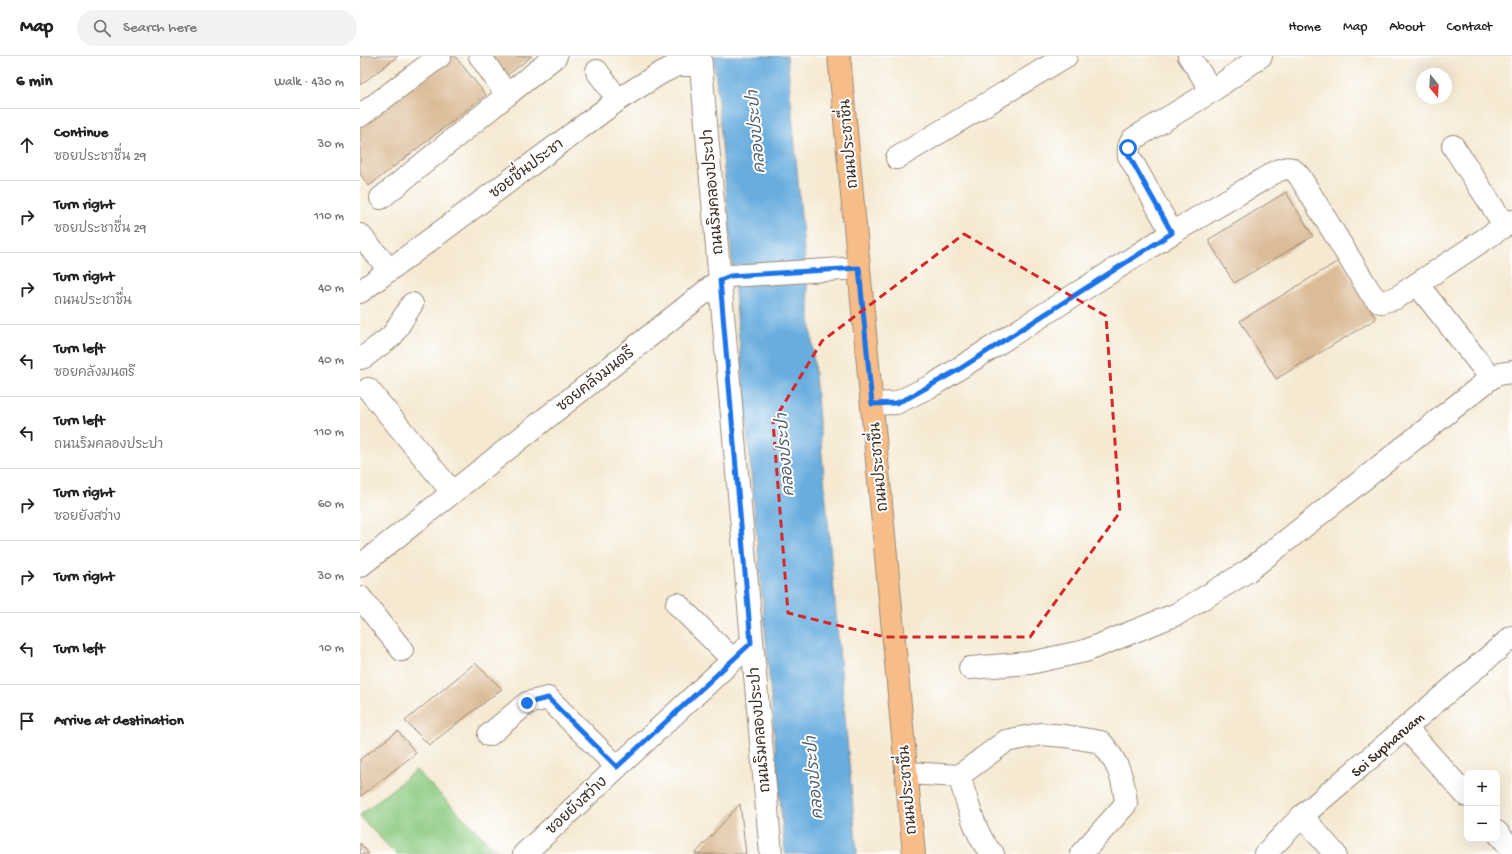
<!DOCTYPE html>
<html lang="en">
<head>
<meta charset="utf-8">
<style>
	:root { --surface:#fff; --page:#f2f2f2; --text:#222; --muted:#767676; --line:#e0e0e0 }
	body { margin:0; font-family:"Gochi Hand","Playpen Sans Thai",sans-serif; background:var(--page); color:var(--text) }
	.controls { position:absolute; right:12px; bottom:12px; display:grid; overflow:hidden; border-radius:8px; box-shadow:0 4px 16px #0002 }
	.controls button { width:36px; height:36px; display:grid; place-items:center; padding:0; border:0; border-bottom:1px solid var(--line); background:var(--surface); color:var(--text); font:20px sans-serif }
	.compass { position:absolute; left:1056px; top:12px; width:36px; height:36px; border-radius:50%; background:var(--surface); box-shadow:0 4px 16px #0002; rotate:162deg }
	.stop { position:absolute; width:12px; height:12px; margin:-9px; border:3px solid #1a73e8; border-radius:50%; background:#fff }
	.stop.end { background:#1a73e8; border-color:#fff; box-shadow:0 1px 4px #0008 }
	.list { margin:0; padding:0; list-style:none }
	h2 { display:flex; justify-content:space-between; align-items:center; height:52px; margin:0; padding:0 16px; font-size:17px }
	h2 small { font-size:13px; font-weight:400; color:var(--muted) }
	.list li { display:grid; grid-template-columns:26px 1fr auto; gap:12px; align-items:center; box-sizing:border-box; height:72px; padding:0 16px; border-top:1px solid var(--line) }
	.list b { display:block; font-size:15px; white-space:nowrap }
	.list p { margin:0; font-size:13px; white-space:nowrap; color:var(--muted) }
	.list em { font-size:13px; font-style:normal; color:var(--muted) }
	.icon { flex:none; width:22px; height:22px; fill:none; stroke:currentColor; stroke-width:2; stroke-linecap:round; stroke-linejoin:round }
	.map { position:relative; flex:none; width:1152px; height:798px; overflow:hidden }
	header { display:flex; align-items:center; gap:24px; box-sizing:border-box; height:56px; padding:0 20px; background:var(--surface); border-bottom:1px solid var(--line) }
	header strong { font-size:19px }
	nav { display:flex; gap:22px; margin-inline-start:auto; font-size:14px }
	.search { width:280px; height:36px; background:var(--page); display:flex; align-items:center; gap:10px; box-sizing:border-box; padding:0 14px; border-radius:22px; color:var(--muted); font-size:15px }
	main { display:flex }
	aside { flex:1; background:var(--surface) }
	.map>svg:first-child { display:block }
</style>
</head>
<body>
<header>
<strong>Map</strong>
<div class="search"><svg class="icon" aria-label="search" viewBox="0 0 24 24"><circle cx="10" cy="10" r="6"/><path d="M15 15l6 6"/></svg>Search here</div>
<nav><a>Home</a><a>Map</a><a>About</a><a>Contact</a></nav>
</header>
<main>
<aside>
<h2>6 min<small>Walk · 430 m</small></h2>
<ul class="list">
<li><svg class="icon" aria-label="ahead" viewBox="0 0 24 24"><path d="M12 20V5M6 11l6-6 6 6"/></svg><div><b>Continue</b><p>ซอยประชาชื่น 29</p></div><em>30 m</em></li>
<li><svg class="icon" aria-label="right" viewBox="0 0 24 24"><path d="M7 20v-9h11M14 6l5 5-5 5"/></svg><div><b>Turn right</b><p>ซอยประชาชื่น 29</p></div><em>110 m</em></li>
<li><svg class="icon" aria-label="right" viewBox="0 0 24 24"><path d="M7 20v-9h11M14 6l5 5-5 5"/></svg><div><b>Turn right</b><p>ถนนประชาชื่น</p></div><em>40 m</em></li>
<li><svg class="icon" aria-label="left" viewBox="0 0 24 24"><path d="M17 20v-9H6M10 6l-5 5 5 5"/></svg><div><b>Turn left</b><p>ซอยคลังมนตรี</p></div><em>40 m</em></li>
<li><svg class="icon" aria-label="left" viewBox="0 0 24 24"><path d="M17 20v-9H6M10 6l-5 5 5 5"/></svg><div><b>Turn left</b><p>ถนนริมคลองประปา</p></div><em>110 m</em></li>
<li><svg class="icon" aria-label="right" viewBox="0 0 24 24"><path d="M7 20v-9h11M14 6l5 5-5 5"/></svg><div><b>Turn right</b><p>ซอยยังสว่าง</p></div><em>60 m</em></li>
<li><svg class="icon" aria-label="right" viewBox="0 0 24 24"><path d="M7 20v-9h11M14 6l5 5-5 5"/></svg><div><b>Turn right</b></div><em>30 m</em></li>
<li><svg class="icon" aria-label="left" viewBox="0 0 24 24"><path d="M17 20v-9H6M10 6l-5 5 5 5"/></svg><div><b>Turn left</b></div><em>10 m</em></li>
<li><svg class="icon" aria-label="arrive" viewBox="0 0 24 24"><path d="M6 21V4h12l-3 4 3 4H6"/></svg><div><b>Arrive at destination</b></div></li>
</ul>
</aside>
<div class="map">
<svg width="1152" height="798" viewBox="0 0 1152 798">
	<rect width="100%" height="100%" fill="#fff"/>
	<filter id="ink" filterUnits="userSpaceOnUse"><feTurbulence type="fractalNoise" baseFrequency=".025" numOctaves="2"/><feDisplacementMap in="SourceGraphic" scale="8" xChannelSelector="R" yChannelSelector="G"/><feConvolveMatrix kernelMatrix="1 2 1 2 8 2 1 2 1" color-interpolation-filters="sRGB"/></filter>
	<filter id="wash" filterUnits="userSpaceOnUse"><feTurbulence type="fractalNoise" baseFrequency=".012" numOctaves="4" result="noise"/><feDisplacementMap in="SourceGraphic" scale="16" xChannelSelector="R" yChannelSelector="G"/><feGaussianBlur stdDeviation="0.9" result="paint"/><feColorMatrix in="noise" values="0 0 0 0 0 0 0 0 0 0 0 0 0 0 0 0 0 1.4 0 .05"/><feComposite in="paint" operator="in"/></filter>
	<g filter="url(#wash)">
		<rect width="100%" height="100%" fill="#f5e9d2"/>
		<path fill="#8dcb81" stroke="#647a50" d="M56 714 138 796 136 798H36L0 761V759Z"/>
		<path fill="#69adde" stroke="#526c7e" d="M354 0H427L497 798H425Z"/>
		<g id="blocks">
			<g fill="#dbbc97">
				<path d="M0 0H38L0 29Z"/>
				<path d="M90 0H95L126 39 9 130 0 118V70Z"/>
				<path d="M128 0H172L145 21Z"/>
				<path d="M926 136 953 180 874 227 848 184Z"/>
				<path d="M980 204 1016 263 916 323 880 265Z"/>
				<path d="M115 607 142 633 69 689 45 665Z"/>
				<path d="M38 675 56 697 1 740 0 739V703Z"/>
				<path d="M380 748 386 798H335Z"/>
				<path d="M0 787 9 798H0Z"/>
			</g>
		</g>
	</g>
	<g filter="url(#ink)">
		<use href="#blocks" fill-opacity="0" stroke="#988a78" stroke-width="1"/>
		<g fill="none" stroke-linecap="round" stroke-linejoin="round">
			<defs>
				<g id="minor">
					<path d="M120 0 147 39 196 0"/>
					<path d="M340 0 411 798"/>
					<path d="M829 0 852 35"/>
					<path d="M237 15 258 44"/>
					<path d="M0 60 80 0"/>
					<path d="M1093 90 1145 170"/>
					<path d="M537 102 706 0"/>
					<path d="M21 142 147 39"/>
					<path d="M812 177 917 115C929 110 932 111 940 121L1010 236 1016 243 1021 246 1036 242 1152 165"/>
					<path d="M0 179 29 213"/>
					<path d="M1057 228 1131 322 1139 318 1152 316"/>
					<path d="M0 236 258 44 299 18 317 9H341"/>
					<path d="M0 302 4 301 32 280 52 248"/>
					<path d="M8 333 92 436"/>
					<path d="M512 348 536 347 573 329 812 177 769 100C768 92 769 89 773 83L852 35 901 0"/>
					<path d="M0 510 360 224 370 220 499 212"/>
					<path d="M0 541 42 594"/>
					<path d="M317 548 373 604"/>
					<path d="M610 612 670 607 725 595 817 558 888 515 1131 322"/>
					<path d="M1046 672 1107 740"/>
					<path d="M129 679 167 647 188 642 257 711"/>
					<path d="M546 717 599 720 646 685 681 678 705 680 741 686C758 706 764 723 766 748L721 798"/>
					<path d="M599 720C606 740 616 785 633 798"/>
					<path d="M942 760 975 798"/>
					<path d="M1137 776 1152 793"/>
					<path d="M164 798 391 587"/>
					<path d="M905 798 942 760 1152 581"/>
				</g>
				<path id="major" d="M479 0 554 798"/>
			</defs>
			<use href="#minor" stroke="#988a78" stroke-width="24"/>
			<use href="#major" stroke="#988a78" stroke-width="24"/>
			<use href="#minor" stroke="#fff" stroke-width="22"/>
			<use href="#major" stroke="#f7bd88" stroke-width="22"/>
		</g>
	</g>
	<g fill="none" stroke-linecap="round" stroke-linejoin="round" filter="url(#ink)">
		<path stroke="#1a73e8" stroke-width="5" d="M167 647 188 642 257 711 391 587 360 224 370 220 499 212 512 348 536 347 548 342 598 314 812 177 769 100 768 92"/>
	</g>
	<path fill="none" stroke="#d62828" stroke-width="3" stroke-dasharray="8 5" stroke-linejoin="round" d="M604 178 746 260 760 456 670 581H525L428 557 413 366 462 285Z"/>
	<g text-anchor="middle" stroke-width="4" stroke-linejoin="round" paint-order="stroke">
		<g font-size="15" fill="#3b2a1e" stroke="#fff">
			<text transform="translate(488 88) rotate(-95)" y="5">ถนนประชาชื่น</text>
			<text transform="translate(166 112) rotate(-37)" y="5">ซอยชื่นประชา</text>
			<text transform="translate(352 136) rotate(-95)" y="5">ถนนริมคลองประปา</text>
			<text transform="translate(235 323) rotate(-38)" y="5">ซอยคลังมนตรี</text>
			<text transform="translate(518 411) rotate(-95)" y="5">ถนนประชาชื่น</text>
			<text transform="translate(399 674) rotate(-95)" y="5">ถนนริมคลองประปา</text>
			<text transform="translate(1027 688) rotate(-41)" y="5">Soi Supharuam</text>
			<text transform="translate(547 734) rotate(-95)" y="5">ถนนประชาชื่น</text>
			<text transform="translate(216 749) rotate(-43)" y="5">ซอยยังสว่าง</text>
		</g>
		<g font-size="16" font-style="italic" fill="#4d5e6b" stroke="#fff">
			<text transform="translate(395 76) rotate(-95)" y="6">คลองประปา</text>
			<text transform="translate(424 399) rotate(-95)" y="6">คลองประปา</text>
			<text transform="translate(453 722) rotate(-95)" y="6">คลองประปา</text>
		</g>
	</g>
</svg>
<div class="controls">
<button>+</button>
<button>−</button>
</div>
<svg class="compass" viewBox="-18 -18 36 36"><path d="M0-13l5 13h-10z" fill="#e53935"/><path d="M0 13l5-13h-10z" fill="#767676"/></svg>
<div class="stop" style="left:768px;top:92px"></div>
<div class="stop end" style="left:167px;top:647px"></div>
</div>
</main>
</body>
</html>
